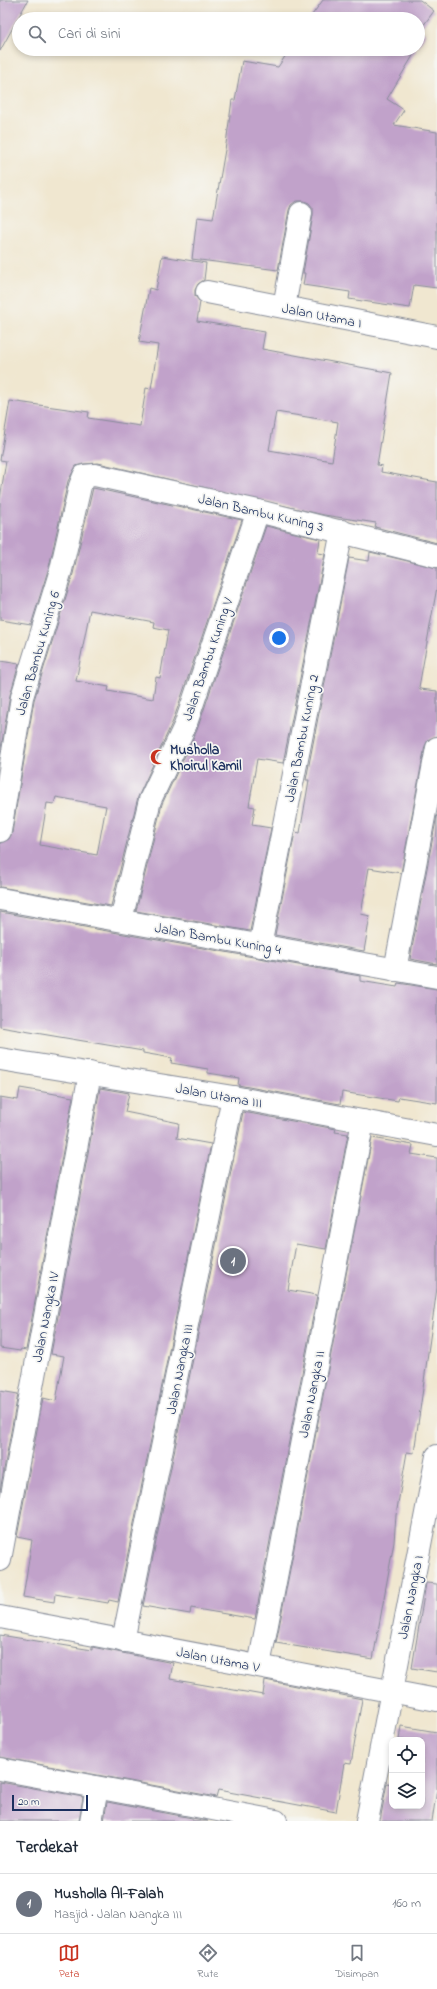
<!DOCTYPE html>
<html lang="id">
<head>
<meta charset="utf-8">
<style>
	:root { --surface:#fff; --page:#f6f6f7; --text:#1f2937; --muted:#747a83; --line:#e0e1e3; --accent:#c8321e }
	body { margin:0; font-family:"Indie Flower",sans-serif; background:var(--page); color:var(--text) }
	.controls { position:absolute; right:12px; bottom:12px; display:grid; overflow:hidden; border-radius:8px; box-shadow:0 2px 6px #0003 }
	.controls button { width:36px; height:36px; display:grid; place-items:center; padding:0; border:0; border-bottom:1px solid var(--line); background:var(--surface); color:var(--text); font:20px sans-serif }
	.scale { position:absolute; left:12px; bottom:10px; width:76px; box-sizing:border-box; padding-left:4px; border:2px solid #1b2f5e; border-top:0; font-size:11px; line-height:14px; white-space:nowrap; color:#1b2f5e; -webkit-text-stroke:3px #f6f6f2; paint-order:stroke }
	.you { position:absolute; left:279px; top:638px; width:14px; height:14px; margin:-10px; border:3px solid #fff; border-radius:50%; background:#1a73e8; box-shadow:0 0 0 6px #1a73e833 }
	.badge { display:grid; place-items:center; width:26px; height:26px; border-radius:50%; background:var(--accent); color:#fff; font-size:13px; font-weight:700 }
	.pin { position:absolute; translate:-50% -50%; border:2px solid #fff; box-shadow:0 1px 4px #0006 }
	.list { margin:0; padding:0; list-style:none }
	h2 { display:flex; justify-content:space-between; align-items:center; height:52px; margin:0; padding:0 16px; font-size:17px }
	h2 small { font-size:13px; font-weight:400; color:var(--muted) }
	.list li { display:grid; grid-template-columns:26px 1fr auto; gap:12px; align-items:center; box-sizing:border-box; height:60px; padding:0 16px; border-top:1px solid var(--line) }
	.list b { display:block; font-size:15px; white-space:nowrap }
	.list p { margin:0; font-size:13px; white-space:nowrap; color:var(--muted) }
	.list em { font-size:13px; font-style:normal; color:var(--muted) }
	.icon { flex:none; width:22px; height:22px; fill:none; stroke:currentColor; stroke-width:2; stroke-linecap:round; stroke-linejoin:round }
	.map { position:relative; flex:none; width:437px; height:1821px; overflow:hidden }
	.search { position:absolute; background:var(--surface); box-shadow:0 2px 6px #0003; left:12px; right:12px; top:12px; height:44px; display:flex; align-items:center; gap:10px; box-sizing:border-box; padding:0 14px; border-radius:22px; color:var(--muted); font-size:15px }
	.sheet { height:112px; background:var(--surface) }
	nav { display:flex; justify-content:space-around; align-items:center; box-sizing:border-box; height:56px; border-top:1px solid var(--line); background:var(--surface); font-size:11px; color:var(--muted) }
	nav a { display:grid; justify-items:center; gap:2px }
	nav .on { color:var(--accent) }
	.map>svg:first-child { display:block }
</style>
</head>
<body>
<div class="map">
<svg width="437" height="1821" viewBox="0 0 437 1821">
	<rect width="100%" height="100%" fill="#f6f6f2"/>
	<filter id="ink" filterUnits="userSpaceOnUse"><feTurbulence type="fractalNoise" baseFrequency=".025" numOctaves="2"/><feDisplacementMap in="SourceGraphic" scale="8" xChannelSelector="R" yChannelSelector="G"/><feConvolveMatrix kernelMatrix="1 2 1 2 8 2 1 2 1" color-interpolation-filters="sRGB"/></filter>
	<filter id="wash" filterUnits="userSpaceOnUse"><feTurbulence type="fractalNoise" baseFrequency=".012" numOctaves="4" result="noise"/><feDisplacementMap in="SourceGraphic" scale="16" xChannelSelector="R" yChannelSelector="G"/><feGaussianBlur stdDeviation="0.9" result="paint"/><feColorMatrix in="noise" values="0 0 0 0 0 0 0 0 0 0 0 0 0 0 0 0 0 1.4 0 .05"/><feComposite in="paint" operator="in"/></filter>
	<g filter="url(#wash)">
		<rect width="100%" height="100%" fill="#f0e7d0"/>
		<g id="blocks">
			<g fill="#c1a2ca" fill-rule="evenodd">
				<path d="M0 0H28L0 51Z"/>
				<path d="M323 0H420L434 11 420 30 426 34 418 48V19H309Z"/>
				<path d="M290 49H417L387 99 404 110 394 125 437 132V288L414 285 410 308 349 299 350 292 303 285 305 273H303L313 215V208L309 203 304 201H296L291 205 289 210 278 270 192 259 197 217 213 219 226 144 232 100H235L242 61 278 67Z"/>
				<path d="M162 256 206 263 204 280 198 284 195 290V296L200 302 197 321 265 332 262 349 392 373 377 465 382 466 381 472 437 482V543L375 527 376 523 324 515 98 463 83 464 76 466 68 481 49 567 31 625 0 620V499L6 461 0 460 10 401 89 412 88 418 140 426 146 388 151 389 158 345 139 342 149 288 156 290ZM276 412 338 422 332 461 269 450Z"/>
				<path d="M93 488 242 520 173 721 138 797 111 906 0 887V843L9 839 12 833 34 700 73 574ZM90 610 154 622 153 627 168 630 160 678 156 677 153 699 108 691 109 687 76 681ZM56 797 106 806 97 855 40 845 47 803 54 804Z"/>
				<path d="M266 526 320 539 318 553 325 554 283 763 257 759 249 806 255 807 252 825 271 828 250 931 136 911 162 804 197 730Z"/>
				<path d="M370 552 437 568V587L419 687 420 689 437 691V736L428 740 425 746 401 873 369 868 361 914 370 916 364 951 275 935 295 832 300 833 309 780H306L349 558 369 561Z"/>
				<path d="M0 661 19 664 10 695 0 754Z"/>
				<path d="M437 815V964L410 959Z"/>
				<path d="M0 912 360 976V981L397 987 398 983 437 989V1103L399 1097 398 1101 342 1092 340 1104 238 1085 239 1078 208 1073V1069L171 1063 172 1058 143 1053V1051L0 1027Z"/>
				<path d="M20 1088 73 1097 26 1350 21 1349 20 1351 0 1348V1097L18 1100Z"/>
				<path d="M100 1088 129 1093 125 1112 179 1123 177 1138 211 1144 118 1602 109 1600 108 1603 55 1594 54 1602 23 1597 32 1540 17 1537 43 1398 56 1401 64 1356 51 1354Z"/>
				<path d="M243 1112 336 1129 335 1132 348 1134 326 1249 296 1244 288 1290 317 1295 255 1619 191 1608 190 1614 143 1606Z"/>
				<path d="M372 1138 413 1145 411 1154 437 1158V1288L414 1453 407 1452 396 1515 394 1542 373 1659 276 1643Z"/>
				<path d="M0 1391 18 1394 0 1491Z"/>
				<path d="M426 1583 437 1584V1672L412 1668Z"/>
				<path d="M0 1635 92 1650V1647L173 1663 170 1679 263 1695 265 1680 362 1699 351 1764 344 1763 336 1812 218 1790 216 1797 0 1757Z"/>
				<path d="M401 1726 437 1732V1789L432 1821H380L387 1783 391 1784 392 1780V1806H422V1740H399Z"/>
				<path d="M0 1782 83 1797 79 1821H0Z"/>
				<path d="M107 1802 208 1821H104Z"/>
			</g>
		</g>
	</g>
	<g filter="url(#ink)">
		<use href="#blocks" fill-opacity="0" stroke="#868b97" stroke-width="1"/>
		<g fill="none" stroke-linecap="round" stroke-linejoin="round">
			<defs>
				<g id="street">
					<path d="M207 292 437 337"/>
					<path d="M284 307 301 213"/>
					<path d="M0 831 22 697 61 570 80 486 84 476 95 475 258 511 437 556"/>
					<path d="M0 899 437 977"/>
					<path d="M121 920 150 800 185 726 258 511"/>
					<path d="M260 946 342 531"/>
					<path d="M395 970 437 748"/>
					<path d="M0 1059 233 1097 437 1135"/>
					<path d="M0 1560 90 1073"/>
					<path d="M0 1617 437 1700"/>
					<path d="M123 1641 233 1097"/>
					<path d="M259 1666 363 1121"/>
					<path d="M0 1769 276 1821"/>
					<path d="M91 1821 97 1788"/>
					<path d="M367 1821 437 1456"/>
				</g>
			</defs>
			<use href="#street" stroke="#868b97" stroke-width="24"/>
			<use href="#street" stroke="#fff" stroke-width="22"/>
		</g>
	</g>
	<defs>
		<symbol id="mosque-bare" viewBox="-9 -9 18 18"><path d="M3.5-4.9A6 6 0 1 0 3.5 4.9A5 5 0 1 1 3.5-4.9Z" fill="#c8321e" stroke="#f6f6f2" stroke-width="2.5" paint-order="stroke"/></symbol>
	</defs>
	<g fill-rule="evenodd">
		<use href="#mosque-bare" x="147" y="746" width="22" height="22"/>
	</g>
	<g text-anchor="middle" stroke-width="3.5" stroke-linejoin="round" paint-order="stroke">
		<g font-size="14" fill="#1b2f5e" stroke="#f6f6f2">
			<text transform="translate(322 315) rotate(11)" y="5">Jalan Utama I</text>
			<text transform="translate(261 512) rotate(13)" y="5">Jalan Bambu Kuning 3</text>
			<text transform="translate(37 653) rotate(-74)" y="5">Jalan Bambu Kuning 6</text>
			<text transform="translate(207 659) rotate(-71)" y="5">Jalan Bambu Kuning V</text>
			<text transform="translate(301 738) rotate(-79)" y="5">Jalan Bambu Kuning 2</text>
			<text transform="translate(218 938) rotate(10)" y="5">Jalan Bambu Kuning 4</text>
			<text transform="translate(219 1095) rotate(10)" y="5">Jalan Utama III</text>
			<text transform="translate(45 1317) rotate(-79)" y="5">Jalan Nangka IV</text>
			<text transform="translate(179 1369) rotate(-79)" y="5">Jalan Nangka III</text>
			<text transform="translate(311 1394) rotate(-79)" y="5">Jalan Nangka II</text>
			<text transform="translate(410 1597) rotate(-79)" y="5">Jalan Nangka I</text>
			<text transform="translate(218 1659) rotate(11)" y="5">Jalan Utama V</text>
		</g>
		<g font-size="14" font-weight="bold" fill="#1b2f5e" stroke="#f6f6f2" text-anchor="start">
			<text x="170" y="754">Musholla<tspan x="170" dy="16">Khoirul Kamil</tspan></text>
		</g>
	</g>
</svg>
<div class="controls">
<button><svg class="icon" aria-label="locate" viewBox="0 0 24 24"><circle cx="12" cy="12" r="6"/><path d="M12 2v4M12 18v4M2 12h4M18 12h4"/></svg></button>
<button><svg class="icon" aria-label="layers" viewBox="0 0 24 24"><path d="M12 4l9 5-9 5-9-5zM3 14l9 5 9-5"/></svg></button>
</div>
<div class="scale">20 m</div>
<div class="you"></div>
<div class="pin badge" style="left:233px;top:1261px;background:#6b7280">1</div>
<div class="search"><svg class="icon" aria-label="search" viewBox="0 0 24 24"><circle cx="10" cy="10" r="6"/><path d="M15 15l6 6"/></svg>Cari di sini</div>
</div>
<section class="sheet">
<h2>Terdekat<small></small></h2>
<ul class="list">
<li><span class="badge" style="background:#6b7280">1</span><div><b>Musholla Al-Falah</b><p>Masjid · Jalan Nangka III</p></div><em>160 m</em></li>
</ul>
</section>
<nav>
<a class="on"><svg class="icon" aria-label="map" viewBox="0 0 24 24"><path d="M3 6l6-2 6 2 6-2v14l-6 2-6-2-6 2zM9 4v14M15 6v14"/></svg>Peta</a>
<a><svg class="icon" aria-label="directions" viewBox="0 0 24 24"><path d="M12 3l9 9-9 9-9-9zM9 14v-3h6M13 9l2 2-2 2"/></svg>Rute</a>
<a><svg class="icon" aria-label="saved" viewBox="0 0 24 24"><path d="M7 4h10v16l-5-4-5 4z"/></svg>Disimpan</a>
</nav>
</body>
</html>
